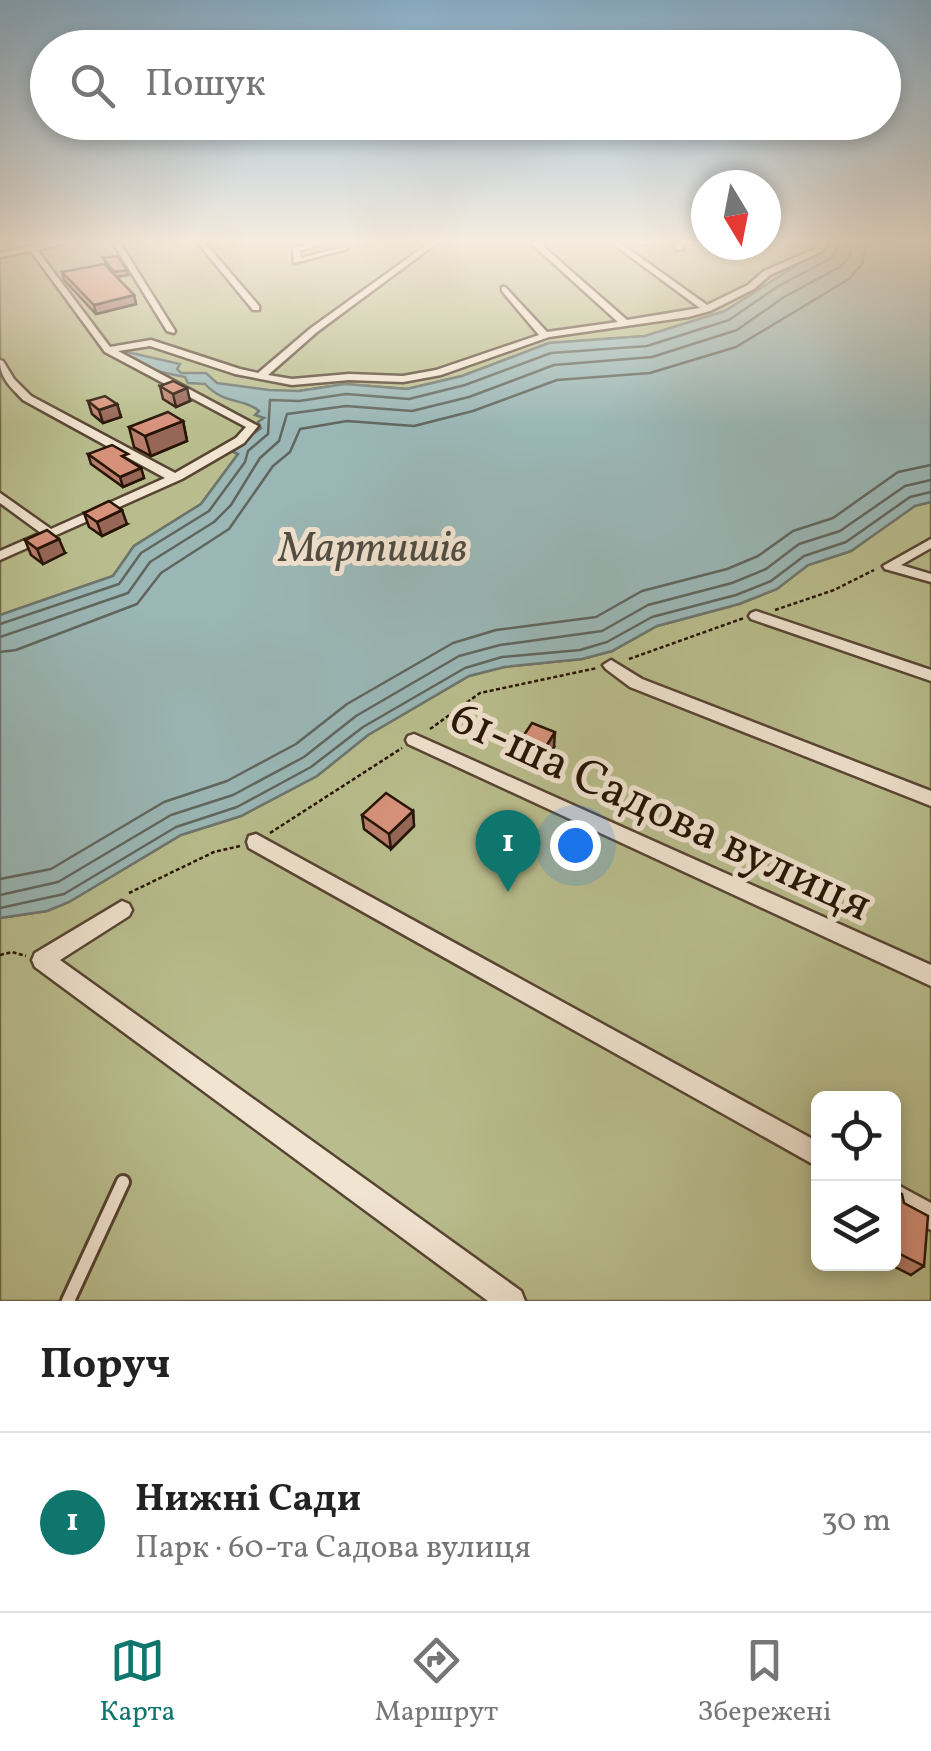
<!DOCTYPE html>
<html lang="uk">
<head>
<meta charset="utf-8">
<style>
	:root { --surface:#fff; --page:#f2f2f2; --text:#222; --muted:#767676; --line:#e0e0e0; --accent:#0f766e }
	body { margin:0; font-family:Vollkorn,serif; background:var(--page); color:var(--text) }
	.controls { position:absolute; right:30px; bottom:30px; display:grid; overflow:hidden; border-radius:15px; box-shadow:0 5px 15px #0003 }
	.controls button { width:90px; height:90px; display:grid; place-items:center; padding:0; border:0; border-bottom:2px solid var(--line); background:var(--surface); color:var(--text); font:50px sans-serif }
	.compass { position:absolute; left:691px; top:170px; width:90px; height:90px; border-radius:50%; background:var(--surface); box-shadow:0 5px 15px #0003; rotate:170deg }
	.you { position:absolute; left:575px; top:845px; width:35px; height:35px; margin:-25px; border:8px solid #fff; border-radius:50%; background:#1a73e8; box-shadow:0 0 0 15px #1a73e833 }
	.badge { display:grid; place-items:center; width:65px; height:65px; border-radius:50%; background:var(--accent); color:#fff; font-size:32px; font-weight:700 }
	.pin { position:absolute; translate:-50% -82px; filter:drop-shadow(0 2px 5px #0008) }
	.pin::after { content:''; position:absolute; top:52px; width:35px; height:30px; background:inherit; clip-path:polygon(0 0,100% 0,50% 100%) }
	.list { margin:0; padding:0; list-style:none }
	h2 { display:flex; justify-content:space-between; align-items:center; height:130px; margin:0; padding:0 40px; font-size:42px }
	h2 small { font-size:32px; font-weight:400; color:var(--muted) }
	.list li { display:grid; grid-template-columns:65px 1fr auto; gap:30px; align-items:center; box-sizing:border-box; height:180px; padding:0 40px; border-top:2px solid var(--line) }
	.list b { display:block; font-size:38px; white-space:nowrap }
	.list p { margin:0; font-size:32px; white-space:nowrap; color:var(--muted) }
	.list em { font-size:32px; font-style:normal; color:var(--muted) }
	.icon { flex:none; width:55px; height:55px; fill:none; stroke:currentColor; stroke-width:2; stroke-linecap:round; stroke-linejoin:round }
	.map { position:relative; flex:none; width:931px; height:1301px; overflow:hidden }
	.search { position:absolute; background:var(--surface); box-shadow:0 5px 15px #0003; left:30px; right:30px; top:30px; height:110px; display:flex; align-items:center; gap:25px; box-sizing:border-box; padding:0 35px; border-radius:55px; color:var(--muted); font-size:38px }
	.sheet { height:310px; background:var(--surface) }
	nav { display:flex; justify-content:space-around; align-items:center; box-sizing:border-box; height:140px; border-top:2px solid var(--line); background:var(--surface); font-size:28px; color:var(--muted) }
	nav a { display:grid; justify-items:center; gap:5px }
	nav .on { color:var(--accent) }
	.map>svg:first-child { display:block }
</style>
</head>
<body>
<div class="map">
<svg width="931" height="1301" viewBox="0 0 931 1301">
	<rect width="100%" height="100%" fill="#ead5b8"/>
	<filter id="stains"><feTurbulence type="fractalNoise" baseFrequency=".002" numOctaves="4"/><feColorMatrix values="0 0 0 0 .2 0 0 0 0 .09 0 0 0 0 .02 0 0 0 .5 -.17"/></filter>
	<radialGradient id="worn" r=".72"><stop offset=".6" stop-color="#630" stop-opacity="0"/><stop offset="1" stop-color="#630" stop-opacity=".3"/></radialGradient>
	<g fill="#b9bd8d" stroke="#706849" stroke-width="2.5" fill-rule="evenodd">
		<path d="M0 243 766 245 832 243 725 311 645 336 549 343 462 376 407 389 345 384 299 391 239 446V453L201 504 134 546 113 576 0 615Z"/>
		<path d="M931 502V1301H0V918L47 911 69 902 181 835 241 816 317 776 368 735 469 676 504 667 582 659 612 651 657 626 739 604 777 589 808 565 851 551 915 505ZM818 1098H894V1264H818Z"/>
	</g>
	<path fill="#9ab7b6" stroke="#6c766f" stroke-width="2.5" d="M832 243H931V502L915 506 851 551 808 565 777 589 739 604 657 626 612 651 582 659 504 667 469 676 368 735 317 776 241 816 181 835 69 902 47 911 0 918V615L113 576 134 546 201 504 238 454 231 451 234 448 261 428 258 422 264 418 255 415 259 411C242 397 226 406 205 384L188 383 185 377 156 371 121 356 123 351 180 364 177 369 181 373H206L217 383 269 390 299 391 345 384 407 389 462 376 549 343 645 336 725 311Z"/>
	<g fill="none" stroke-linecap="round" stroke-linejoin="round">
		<g stroke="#60665e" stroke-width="2.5">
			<path d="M0 624 119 584 141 553 209 511 245 462 248 451 268 434 270 400 299 401 346 394 409 399 465 385 551 353 647 346 729 320 777 287 833 257 839 243"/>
			<path d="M0 637 128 593 150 562 214 522 231 505 260 458 279 441 287 414 346 406 412 411 469 397 554 365 652 357 737 330 784 297 840 267 849 257 852 243"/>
			<path d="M0 652 16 650 137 604 161 573 229 529 273 466 290 452 300 429 347 421 414 426 473 411 557 380 650 373 736 347 849 279 862 264 867 243"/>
			<path d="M0 879 51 869 164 802 227 781 296 744 347 704 453 643 496 630 596 617 642 591 727 569 758 556 793 531 833 518 898 472 931 465"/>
			<path d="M0 895 58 882 171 815 233 795 304 757 356 716 459 656 500 645 602 631 648 605 732 583 766 569 799 544 840 531 905 486 931 480"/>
			<path d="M0 908 64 894 176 827 237 807 311 767 363 727 465 668 502 657 580 650 607 642 652 617 736 595 771 581 804 556 846 542 910 497 931 492"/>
		</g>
		<defs>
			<path id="service" d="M68 1301 123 1182"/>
			<g id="minor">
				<path d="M48 243H64L37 250 110 347 151 340 240 369 258 373 311 328 429 243H437L317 332 268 375 292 379 349 374 403 376 436 370 539 335 502 291V287H505L547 332 618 322 531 243H539L627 320 700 308 612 243H620L707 305 748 285 764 271 817 248 819 243H827L823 251 770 275 754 289 710 311 688 317 549 337 441 375 403 382 349 380 292 385 235 374 150 346 118 351 258 426 244 443 182 479 0 560V551L41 533 0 503V493L51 529 165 478 23 400C11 387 0 379 0 360L3 361 14 379 31 396 175 473 236 438 246 427 105 352 31 251 0 257V253Z"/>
				<path d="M113 243H120L175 331 174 333 167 331Z"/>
				<path d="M198 243H205L259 306V310H253Z"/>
				<path d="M312 243H324L300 251 301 258 343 247 347 249 294 263 293 248Z"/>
				<path d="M671 243H679L684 248 677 250Z"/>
				<path d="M931 539V548L901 565 931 574V582L885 569 883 566Z"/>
				<path d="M756 611 931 670V681L751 619 749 616 751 613Z"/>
				<path d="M611 660 642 679 931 791V806L630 687 606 669 603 665Z"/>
				<path d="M414 734 931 965V986L408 744 406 740 408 736Z"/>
				<path d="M256 834 818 1142V1167L249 848 247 842 249 836Z"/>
				<path d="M122 901 129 904 132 910 129 916 60 960 521 1291 525 1301H488L35 967 32 960 35 953Z"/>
				<path d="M894 1183 931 1203V1230L894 1210Z"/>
			</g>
		</defs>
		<use href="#service" stroke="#574432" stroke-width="18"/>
		<use href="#minor" stroke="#574432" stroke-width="5"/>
		<g stroke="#261405" stroke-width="2.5" stroke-dasharray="4 2.5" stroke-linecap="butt">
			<path d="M775 610 834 590 874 570"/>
			<path d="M629 659 744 618"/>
			<path d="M430 729 480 693 597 668"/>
			<path d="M270 833 402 748"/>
			<path d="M129 893 214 852 240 846"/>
			<path d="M0 955 12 952 26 956"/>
		</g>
		<use href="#service" stroke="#f1e4d1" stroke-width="12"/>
		<use href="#minor" fill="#f1e4d1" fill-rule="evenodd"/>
	</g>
	<g fill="#b97e6b" stroke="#261405" stroke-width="2.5">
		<path d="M103 258 127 270 128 275 117 277 134 295 136 304 96 314 64 280 62 272 109 269Z"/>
		<path d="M160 386 190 401 176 407 163 399Z"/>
		<path d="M88 401 117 404 121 417 103 423 92 414Z"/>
		<path d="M183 421 187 441 151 456 134 447 129 427Z"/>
		<path d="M88 454 131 462 141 468 144 478 123 487 91 464Z"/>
		<path d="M84 513 127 524 102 536 89 527Z"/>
		<path d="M25 540 65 553 43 564 31 555Z"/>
		<path d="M518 744 554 747 540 768 517 759Z"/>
		<path d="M413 811 414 826 391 849 364 829 362 815Z"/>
		<path d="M894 1190 924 1266 911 1275 889 1264H894Z"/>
	</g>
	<g fill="#966657" stroke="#261405" stroke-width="2.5">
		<path d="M127 270 128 275 115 277 114 272Z"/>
		<path d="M134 295 136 304 96 314 94 305Z"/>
		<path d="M187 388 190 401 176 407 173 394Z"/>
		<path d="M117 404 121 417 103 423 99 410Z"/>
		<path d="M183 421 187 441 151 456 145 436Z"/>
		<path d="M141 468 144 478 123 487 120 477Z"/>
		<path d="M122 510 127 524 102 536 97 522Z"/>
		<path d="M59 539 65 553 43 564 37 549Z"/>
		<path d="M555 732 554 747 540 768 542 753Z"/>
		<path d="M413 811 414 826 391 849 389 834Z"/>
	</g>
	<g fill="#d7927c" stroke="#261405" stroke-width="2.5">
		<path d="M117 256 127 270 114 272 103 258Z"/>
		<path d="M104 264 134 295 94 305 62 272Z"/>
		<path d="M173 381 187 388 173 394 160 386Z"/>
		<path d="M105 396 117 404 99 410 88 401Z"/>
		<path d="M168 412 183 421 145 436 129 427Z"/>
		<path d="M112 445 128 454 122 456 141 468 120 477 88 454Z"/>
		<path d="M109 501 122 510 97 522 84 513Z"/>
		<path d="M47 530 59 539 37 549 25 540Z"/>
		<path d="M532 723 555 732 542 753 518 744Z"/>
		<path d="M386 793 413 811 389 834 362 815Z"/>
		<path d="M894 1190 902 1194 904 1203 928 1216 924 1266 894 1251Z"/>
	</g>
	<linearGradient id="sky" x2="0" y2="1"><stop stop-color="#89b5d4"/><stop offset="0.57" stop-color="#f6ecdf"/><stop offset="1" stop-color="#f6ecdf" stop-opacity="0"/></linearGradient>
	<rect width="931" height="425" fill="url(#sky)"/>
	<g text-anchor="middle" stroke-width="10" stroke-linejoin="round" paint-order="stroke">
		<g font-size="42" font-style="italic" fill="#4f4d43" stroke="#f1e4d1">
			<text x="373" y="561">Мартишів</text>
		</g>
		<g font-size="48" fill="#261405" stroke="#f1e4d1">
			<text transform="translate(662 809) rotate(25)" y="17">61-ша Садова вулиця</text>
		</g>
	</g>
	<rect width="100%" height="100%" filter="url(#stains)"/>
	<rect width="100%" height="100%" fill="url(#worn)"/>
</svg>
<div class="controls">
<button><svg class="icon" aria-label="locate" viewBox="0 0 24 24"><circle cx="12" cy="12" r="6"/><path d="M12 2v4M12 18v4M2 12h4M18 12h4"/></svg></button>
<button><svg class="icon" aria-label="layers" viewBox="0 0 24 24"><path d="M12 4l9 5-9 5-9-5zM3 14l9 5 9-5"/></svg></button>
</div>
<svg class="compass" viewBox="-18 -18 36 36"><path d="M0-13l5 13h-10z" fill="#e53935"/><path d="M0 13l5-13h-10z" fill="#767676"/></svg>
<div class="you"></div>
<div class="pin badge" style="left:508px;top:892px">1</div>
<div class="search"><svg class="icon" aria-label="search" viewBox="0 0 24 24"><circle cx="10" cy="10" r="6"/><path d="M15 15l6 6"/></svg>Пошук</div>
</div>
<section class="sheet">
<h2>Поруч<small></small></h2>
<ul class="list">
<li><span class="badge">1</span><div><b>Нижні Сади</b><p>Парк · 60-та Садова вулиця</p></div><em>30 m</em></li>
</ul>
</section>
<nav>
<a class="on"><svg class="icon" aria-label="map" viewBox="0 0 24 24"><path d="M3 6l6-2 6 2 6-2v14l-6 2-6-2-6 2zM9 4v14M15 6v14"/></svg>Карта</a>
<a><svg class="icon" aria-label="directions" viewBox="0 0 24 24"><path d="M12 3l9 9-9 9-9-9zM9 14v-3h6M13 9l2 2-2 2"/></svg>Маршрут</a>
<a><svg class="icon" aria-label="saved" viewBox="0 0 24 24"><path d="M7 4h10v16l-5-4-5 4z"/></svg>Збережені</a>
</nav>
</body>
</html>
